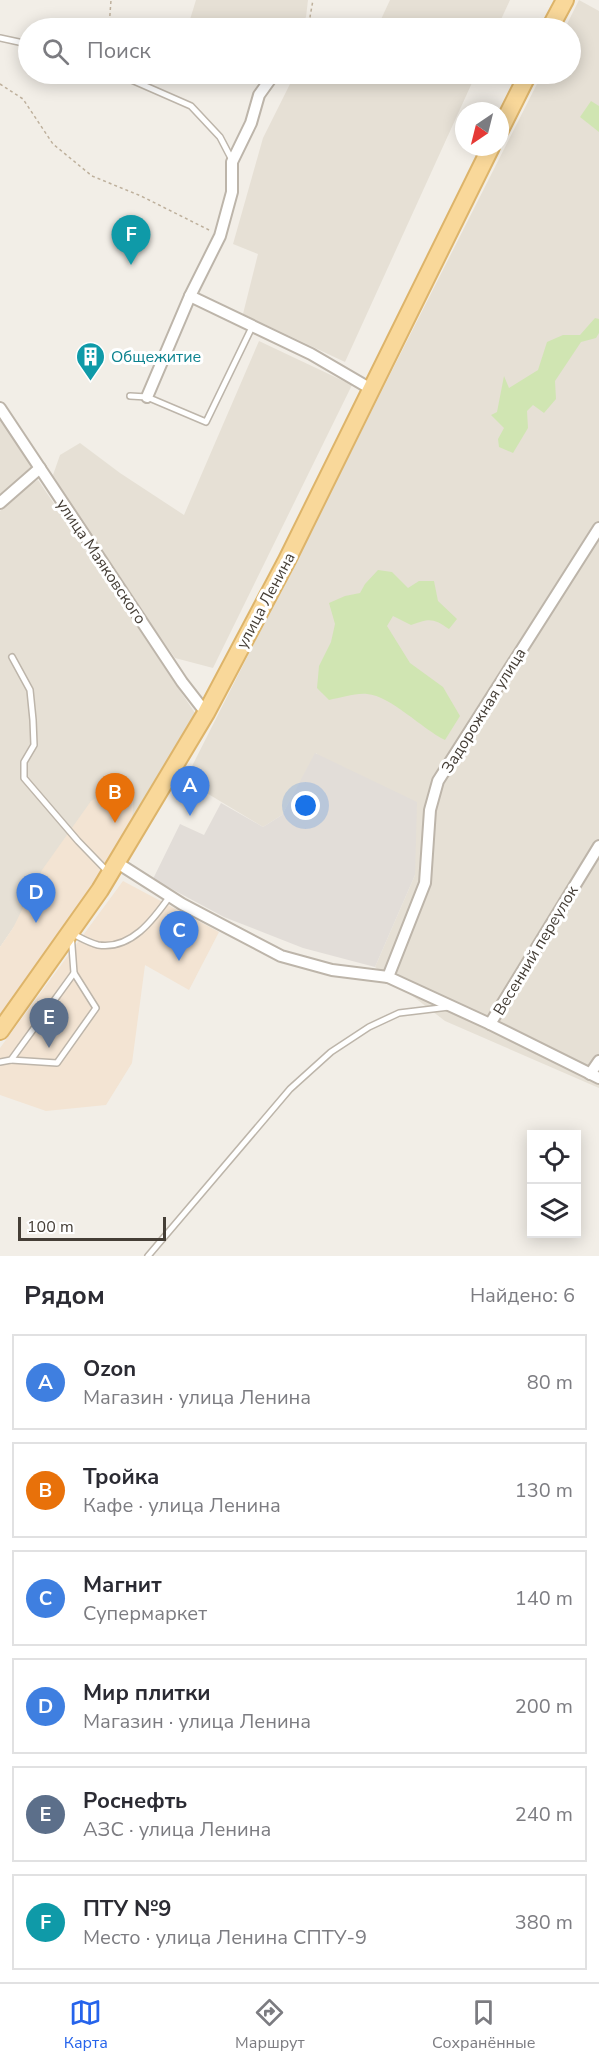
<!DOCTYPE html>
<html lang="ru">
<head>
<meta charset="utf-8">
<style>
	:root { --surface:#fff; --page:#f7f7f7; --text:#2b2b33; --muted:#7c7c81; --line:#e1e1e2; --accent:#2563eb }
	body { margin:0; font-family:"Nunito Sans",sans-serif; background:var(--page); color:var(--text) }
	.controls { position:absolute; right:18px; bottom:18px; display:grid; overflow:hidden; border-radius:0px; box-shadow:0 3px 15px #0003 }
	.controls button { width:54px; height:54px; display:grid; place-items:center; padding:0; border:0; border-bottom:2px solid var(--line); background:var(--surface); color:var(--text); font:30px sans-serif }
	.compass { position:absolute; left:455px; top:102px; width:54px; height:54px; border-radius:50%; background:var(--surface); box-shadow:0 3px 15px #0003; rotate:215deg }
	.scale { position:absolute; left:18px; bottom:15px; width:148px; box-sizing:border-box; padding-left:6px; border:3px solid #453e36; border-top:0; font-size:16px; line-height:21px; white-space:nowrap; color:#453e36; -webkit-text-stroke:4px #fff; paint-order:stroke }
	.you { position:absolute; left:306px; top:806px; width:21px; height:21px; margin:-15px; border:4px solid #fff; border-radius:50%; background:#1a73e8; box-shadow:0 0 0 9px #1a73e833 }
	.badge { display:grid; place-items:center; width:39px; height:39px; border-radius:50%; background:var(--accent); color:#fff; font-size:20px; font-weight:700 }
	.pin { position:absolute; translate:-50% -50px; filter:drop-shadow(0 2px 3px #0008) }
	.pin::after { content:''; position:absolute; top:32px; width:21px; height:18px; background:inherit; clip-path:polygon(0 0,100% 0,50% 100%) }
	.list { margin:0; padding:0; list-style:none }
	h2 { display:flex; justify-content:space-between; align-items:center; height:78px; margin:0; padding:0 24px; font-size:26px }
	h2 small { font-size:20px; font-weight:400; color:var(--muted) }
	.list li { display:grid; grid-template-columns:39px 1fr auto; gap:18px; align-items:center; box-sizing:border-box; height:96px; margin:0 12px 12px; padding:0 12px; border:2px solid var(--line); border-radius:0px }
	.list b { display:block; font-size:22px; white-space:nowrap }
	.list p { margin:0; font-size:20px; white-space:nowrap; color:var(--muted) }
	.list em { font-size:20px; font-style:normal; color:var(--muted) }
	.icon { flex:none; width:33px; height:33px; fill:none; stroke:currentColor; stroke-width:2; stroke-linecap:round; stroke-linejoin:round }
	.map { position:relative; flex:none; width:599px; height:1256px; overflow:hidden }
	.search { position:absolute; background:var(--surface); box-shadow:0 3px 15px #0003; left:18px; right:18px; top:18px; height:66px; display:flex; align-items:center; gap:15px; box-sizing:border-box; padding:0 21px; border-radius:33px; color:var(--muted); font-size:22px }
	.sheet { height:726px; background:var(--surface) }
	nav { display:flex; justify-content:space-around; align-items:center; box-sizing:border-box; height:84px; border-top:2px solid var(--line); background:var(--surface); font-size:16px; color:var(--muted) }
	nav a { display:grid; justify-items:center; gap:3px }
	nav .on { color:var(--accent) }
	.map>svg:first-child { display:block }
</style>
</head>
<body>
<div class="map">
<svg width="599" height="1256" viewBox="0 0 599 1256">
	<rect width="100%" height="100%" fill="#f2eee7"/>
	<g fill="#e6e0d5">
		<path d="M196 0H308L306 17 299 28H194L188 26Z"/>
		<path d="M390 0H510L497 28H377Z"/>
		<path d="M579 0 599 11V1088L445 1021 375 967 415 875 316 753 282 815 263 827 185 780 542 74H570V28H565Z"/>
		<path d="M295 74H476L345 362 243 314 258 254 233 244 263 138Z"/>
		<path d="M259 341 352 385 213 668 175 658 95 544 53 475 60 455 80 443 120 473 184 515Z"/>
		<path d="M0 418 35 469 0 499Z"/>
		<path d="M38 480 195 713 132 818 133 797 13 928 0 947V511L28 486Z"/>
	</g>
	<g fill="#f3e4d3">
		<path d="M113 787 133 797 132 818 106 866 57 939 0 1019V947L13 928 42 870 91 801Z"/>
		<path d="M123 881 219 932 189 990 145 965 132 1063 106 1105 46 1111 0 1095V1048Z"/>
	</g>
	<path fill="#e2ddd8" d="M315 753 417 802 415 875 375 967 303 948 224 917 153 879 180 824 204 835 221 803 263 827 282 815Z"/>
	<g fill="#d0e5b2">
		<path d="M591 101 599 106V132L580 117Z"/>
		<path d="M595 318 599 319V333L596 338 581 342 555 381 556 399 544 413 533 405 527 411 528 428 513 453 499 447 498 439 504 428 491 415 497 412 504 376 509 388 538 370 547 342 563 335H580Z"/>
		<path d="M378 570 392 572 408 588 419 581H434L438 601 457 619 449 629C433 618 430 618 411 625L393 616 387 626 410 663 443 687 460 716 445 740C422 729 391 696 367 694 355 693 340 698 329 700L317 688 319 666 331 642 335 624 329 603 345 596 360 593 365 584Z"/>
	</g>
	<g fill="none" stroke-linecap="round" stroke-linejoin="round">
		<defs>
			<g id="service">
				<path d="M0 38 28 44"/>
				<path d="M118 74 191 106 220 137 232 160"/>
				<path d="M130 396 147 397 206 422 253 325"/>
				<path d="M12 657 30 690 33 720 34 745 24 762V778L78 841 108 872"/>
				<path d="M11 1060 57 1063 96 1008 74 973"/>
				<path d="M0 1062 11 1060 74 973 71 933C79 937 89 943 98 945 131 950 153 920 170 896"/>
				<path d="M148 1256 290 1089 331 1052 369 1027 399 1013 449 1007"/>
			</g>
			<g id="minor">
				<path d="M190 296 311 354 371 389"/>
				<path d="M147 397 190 296 220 236 232 192V162L251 123 259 95 274 74"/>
				<path d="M0 408 182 682 206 713"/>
				<path d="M0 503 40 468"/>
				<path d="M116 862 182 904 281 956 332 970 388 977 490 1024 599 1078"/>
				<path d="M388 977 425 883 430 810 438 781 599 528"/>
				<path d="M490 1024 599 846"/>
				<path d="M590 1074 599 1061"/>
			</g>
			<g id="primary">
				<path d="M550 28 565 0"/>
				<path d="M500 130 528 74"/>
				<path d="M0 1031 100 890 206 713 287 560 491 147"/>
			</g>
		</defs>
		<use href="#service" stroke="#bdb5aa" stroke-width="8"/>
		<use href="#minor" stroke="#bdb5aa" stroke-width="14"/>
		<use href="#primary" stroke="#ddb46a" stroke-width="20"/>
		<g stroke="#beb09c" stroke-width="1.5" stroke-dasharray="3 3" stroke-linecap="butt">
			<path d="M109 28 111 0"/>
			<path d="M304 28 310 17 313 0"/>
			<path d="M0 84 23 99 53 144 92 176 141 196 211 231"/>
		</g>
		<use href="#service" stroke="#fff" stroke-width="5"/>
		<use href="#minor" stroke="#fff" stroke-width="10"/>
		<use href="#primary" stroke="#f9d89a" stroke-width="16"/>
	</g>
	<defs>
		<symbol id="building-pin" viewBox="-11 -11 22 30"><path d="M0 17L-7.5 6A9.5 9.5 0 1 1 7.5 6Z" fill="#0f9aa8" stroke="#fff"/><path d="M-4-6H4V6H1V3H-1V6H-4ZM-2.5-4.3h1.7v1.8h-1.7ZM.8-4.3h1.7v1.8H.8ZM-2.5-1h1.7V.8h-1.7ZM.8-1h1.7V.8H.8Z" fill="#fff"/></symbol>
	</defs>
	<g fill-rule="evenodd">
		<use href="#building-pin" x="74" y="340" width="33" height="45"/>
	</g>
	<g text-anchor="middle" stroke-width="6" stroke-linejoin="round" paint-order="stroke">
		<g font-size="16" fill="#0d838f" stroke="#fff" text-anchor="start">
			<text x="111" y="362">Общежитие</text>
		</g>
		<g font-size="16" fill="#453e36" stroke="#fff">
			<text transform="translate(102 561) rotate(56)" y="6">улица Маяковского</text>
			<text transform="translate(265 600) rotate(-62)" y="6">улица Ленина</text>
			<text transform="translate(483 710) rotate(-58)" y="6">Задорожная улица</text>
			<text transform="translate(535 950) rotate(-59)" y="6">Весенний переулок</text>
		</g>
	</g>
</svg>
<div class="controls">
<button><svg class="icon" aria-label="locate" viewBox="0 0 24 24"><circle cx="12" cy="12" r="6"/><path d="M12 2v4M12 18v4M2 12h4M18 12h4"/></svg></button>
<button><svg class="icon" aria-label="layers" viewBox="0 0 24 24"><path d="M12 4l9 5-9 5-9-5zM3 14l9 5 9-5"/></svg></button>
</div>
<svg class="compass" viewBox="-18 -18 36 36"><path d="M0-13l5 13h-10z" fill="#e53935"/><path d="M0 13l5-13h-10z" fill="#7c7c81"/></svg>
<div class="scale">100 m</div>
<div class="you"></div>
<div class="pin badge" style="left:190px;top:816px;background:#3f7fe0">A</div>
<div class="pin badge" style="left:115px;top:823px;background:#e8710a">B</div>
<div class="pin badge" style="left:179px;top:961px;background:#3f7fe0">C</div>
<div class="pin badge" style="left:36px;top:923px;background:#3f7fe0">D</div>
<div class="pin badge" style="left:49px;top:1048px;background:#5c6f8a">E</div>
<div class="pin badge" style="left:131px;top:265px;background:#0f9aa8">F</div>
<div class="search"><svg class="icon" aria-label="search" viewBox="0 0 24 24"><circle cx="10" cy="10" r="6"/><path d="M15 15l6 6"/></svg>Поиск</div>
</div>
<section class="sheet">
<h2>Рядом<small>Найдено: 6</small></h2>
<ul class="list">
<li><span class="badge" style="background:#3f7fe0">A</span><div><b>Ozon</b><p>Магазин · улица Ленина</p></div><em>80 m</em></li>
<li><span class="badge" style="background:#e8710a">B</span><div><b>Тройка</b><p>Кафе · улица Ленина</p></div><em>130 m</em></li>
<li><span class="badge" style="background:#3f7fe0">C</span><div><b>Магнит</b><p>Супермаркет</p></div><em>140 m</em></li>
<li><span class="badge" style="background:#3f7fe0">D</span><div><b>Мир плитки</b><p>Магазин · улица Ленина</p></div><em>200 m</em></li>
<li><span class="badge" style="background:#5c6f8a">E</span><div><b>Роснефть</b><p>АЗС · улица Ленина</p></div><em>240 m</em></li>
<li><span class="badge" style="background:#0f9aa8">F</span><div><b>ПТУ №9</b><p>Место · улица Ленина СПТУ-9</p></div><em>380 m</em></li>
</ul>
</section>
<nav>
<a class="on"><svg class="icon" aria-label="map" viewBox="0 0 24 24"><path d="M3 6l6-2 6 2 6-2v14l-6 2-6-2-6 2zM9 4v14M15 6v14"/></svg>Карта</a>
<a><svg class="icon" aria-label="directions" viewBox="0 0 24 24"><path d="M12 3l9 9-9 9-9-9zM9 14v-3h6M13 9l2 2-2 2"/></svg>Маршрут</a>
<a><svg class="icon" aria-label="saved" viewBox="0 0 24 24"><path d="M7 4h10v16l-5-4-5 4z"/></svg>Сохранённые</a>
</nav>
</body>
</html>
